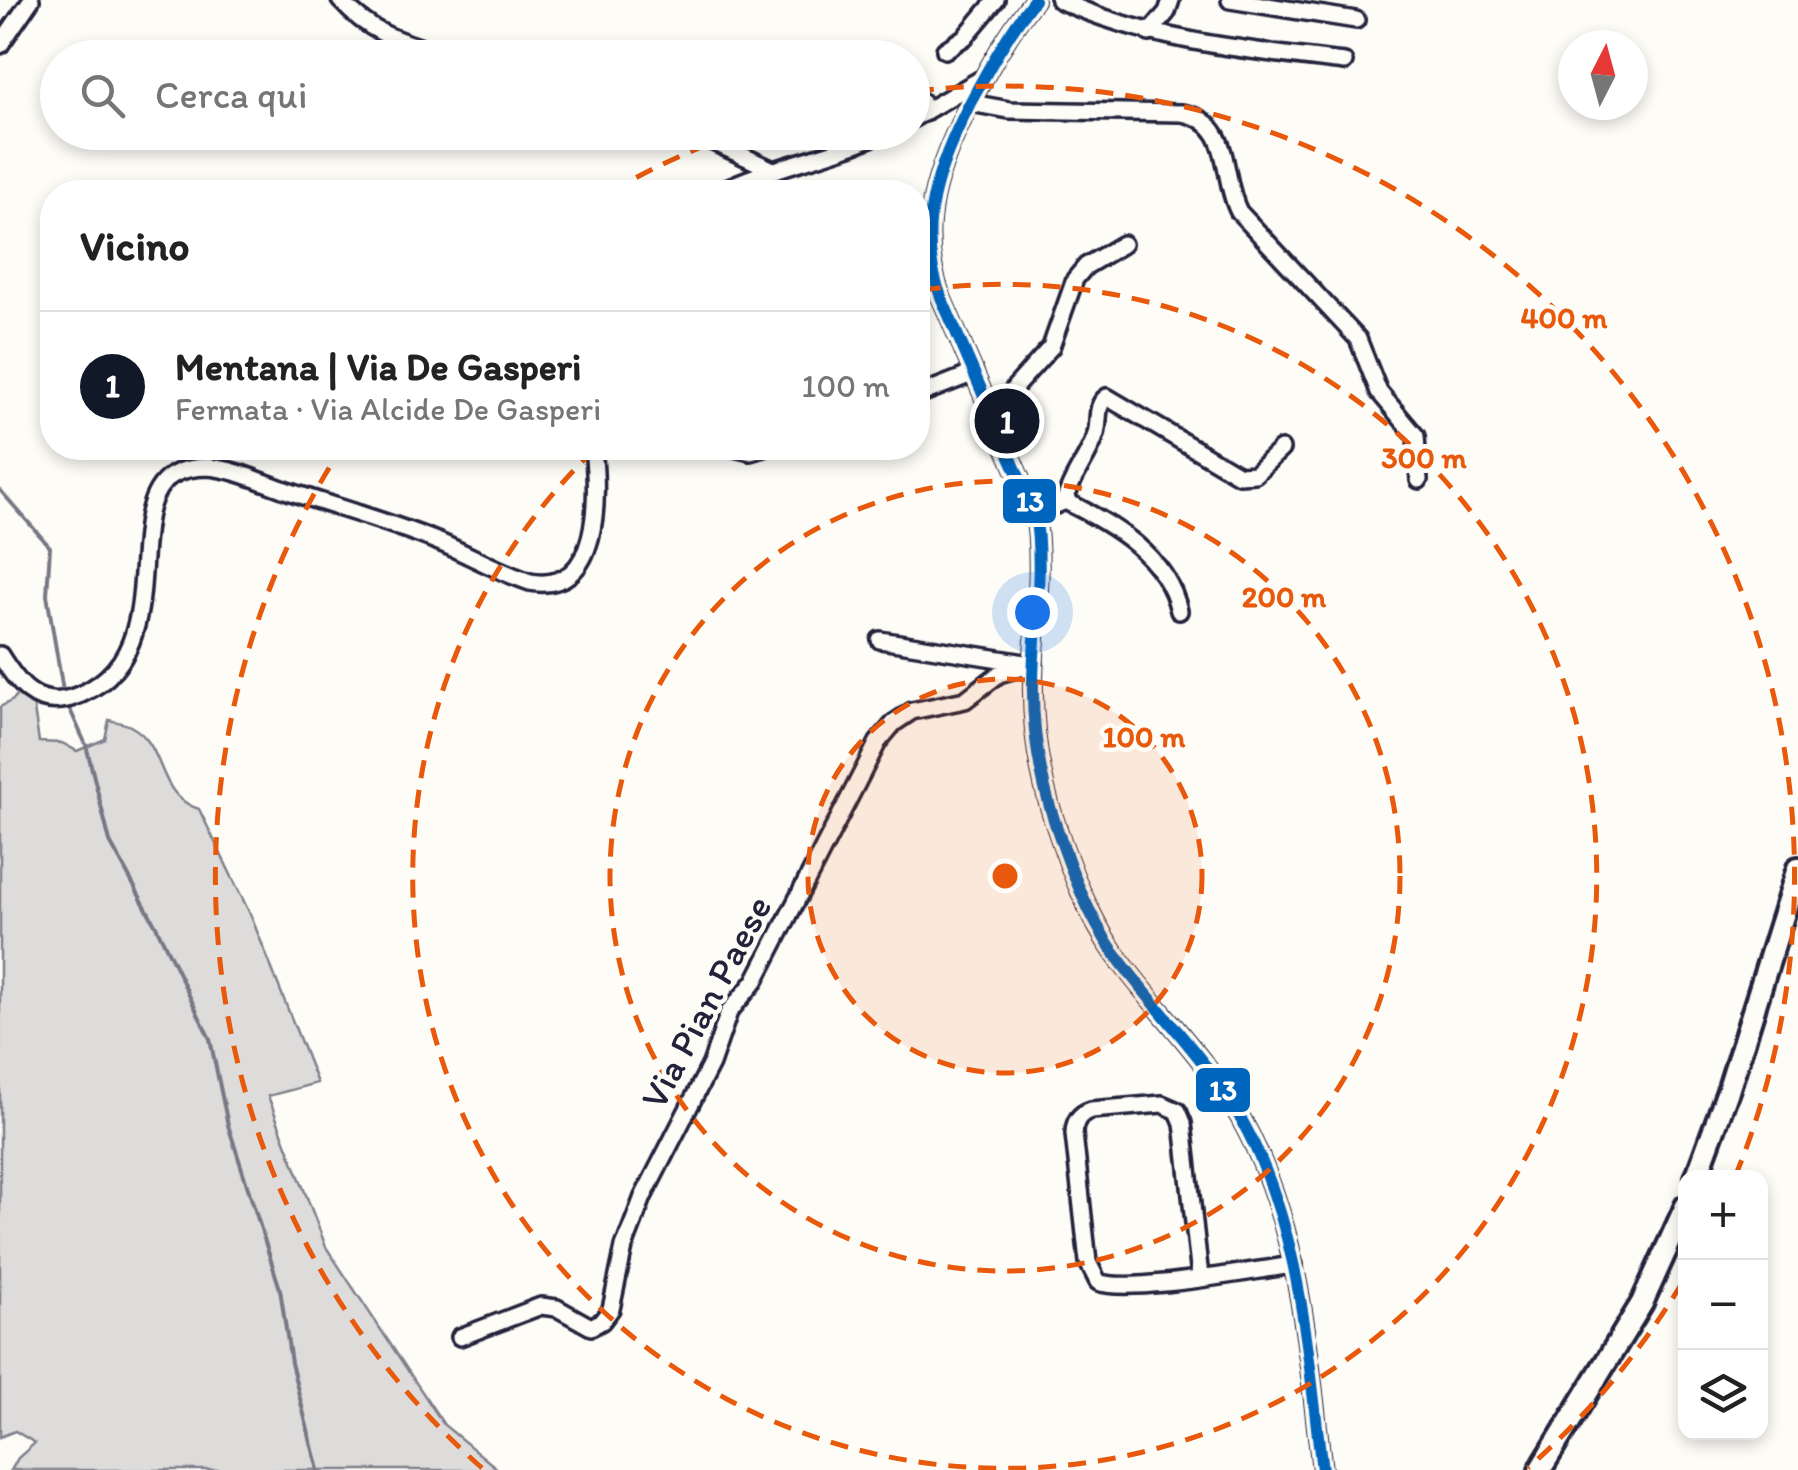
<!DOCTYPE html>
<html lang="it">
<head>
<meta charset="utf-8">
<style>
	:root { --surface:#fff; --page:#f6f6f6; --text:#222; --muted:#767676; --line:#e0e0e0; --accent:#111827 }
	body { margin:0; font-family:Itim,sans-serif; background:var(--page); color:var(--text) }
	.controls { position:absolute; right:30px; bottom:30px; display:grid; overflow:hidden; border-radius:20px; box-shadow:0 5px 15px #0003 }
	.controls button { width:90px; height:90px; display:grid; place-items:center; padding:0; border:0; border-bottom:2px solid var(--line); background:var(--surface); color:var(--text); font:50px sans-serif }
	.compass { position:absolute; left:1558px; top:30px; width:90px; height:90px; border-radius:50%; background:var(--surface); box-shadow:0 5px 15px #0003; rotate:6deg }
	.you { position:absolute; left:1032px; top:612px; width:35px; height:35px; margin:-25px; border:8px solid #fff; border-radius:50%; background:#1a73e8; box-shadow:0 0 0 15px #1a73e833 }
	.badge { display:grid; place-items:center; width:65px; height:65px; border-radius:50%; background:var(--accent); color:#fff; font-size:32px; font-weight:700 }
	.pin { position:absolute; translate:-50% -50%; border:5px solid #fff; box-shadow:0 2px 10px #0006 }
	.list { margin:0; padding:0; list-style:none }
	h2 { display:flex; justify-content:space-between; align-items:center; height:130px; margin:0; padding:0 40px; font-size:42px }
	h2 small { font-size:32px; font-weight:400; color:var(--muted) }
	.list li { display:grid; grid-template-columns:65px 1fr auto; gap:30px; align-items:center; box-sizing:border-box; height:150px; padding:0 40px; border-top:2px solid var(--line) }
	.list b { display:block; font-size:38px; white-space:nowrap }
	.list p { margin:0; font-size:32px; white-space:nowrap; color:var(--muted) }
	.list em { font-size:32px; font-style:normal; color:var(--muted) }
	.icon { flex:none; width:55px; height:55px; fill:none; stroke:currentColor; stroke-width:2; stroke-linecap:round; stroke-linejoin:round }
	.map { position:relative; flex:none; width:1798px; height:1470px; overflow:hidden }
	.search { position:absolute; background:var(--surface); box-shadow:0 5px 15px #0003; left:40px; top:40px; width:890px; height:110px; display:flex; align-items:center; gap:25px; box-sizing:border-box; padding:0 35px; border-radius:55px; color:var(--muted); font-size:38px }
	.panel { position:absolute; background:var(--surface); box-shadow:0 5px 15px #0003; left:40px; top:180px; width:890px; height:280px; border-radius:40px }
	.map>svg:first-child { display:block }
</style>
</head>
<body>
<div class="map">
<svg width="1798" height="1470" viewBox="0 0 1798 1470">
	<rect width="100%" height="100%" fill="#fdfcf7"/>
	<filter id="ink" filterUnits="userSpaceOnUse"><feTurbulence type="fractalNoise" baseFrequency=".01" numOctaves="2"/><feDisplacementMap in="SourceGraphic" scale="20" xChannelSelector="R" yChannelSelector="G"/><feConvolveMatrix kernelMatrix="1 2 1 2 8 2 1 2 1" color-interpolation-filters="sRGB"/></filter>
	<g filter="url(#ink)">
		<path fill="#dddcdb" stroke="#807f8b" stroke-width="2.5" d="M22 688 34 709 39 742 62 743 77 751 105 739 109 720C116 722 126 723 132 727 167 746 155 795 199 809L251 916 317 1083 268 1096 326 1247 444 1425 499 1470H11L18 1458 35 1443 15 1431 0 1437V707L13 700Z"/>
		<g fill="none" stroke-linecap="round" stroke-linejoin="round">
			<g stroke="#787885" stroke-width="4">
				<path d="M0 490 50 547 47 595 64 697"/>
				<path d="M68 705 86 745 110 842 156 926 210 1039 228 1125 280 1289 291 1363 318 1470"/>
			</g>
			<defs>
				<g id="minor">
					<path d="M340 0C374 38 408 43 454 58"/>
					<path d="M1034 0C1008 33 988 69 969 105 938 168 914 227 941 297L1035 514C1044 568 1034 626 1033 681 1032 728 1040 778 1055 823 1070 868 1088 916 1115 954 1155 1009 1206 1058 1240 1117 1301 1226 1307 1349 1322 1470"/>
					<path d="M1059 0C1149 41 1246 50 1344 62"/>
					<path d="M1230 0 1356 20"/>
					<path d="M1149 33 1167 12 1171 0"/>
					<path d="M0 45 31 0"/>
					<path d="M945 50 965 37 996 0"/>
					<path d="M912 94 921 101 924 113"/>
					<path d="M971 103 1009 110 1182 113C1234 122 1220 176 1239 212L1358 339 1379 392 1416 436 1419 480"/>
					<path d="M912 119 981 79"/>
					<path d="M692 132 771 169"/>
					<path d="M718 192C771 166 829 158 884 132"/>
					<path d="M918 395 974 373"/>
					<path d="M997 426 1015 387 1051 347 1075 279 1086 266 1123 244"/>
					<path d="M735 448 751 452 764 448"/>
					<path d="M1065 501C1071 476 1089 458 1096 434 1100 420 1095 405 1107 397L1239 475 1255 474 1281 449"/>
					<path d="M1035 514 1065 501C1113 524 1167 556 1179 611"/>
					<path d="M880 640 1025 663"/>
					<path d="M0 655C17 682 35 709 71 698 183 660 115 514 171 476 182 469 195 467 208 467 235 469 262 482 288 491 338 508 390 522 439 542 470 555 499 572 530 582 602 595 598 494 593 448"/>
					<path d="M1200 1277 1183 1123 1178 1111 1162 1104 1091 1110C1079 1114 1074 1122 1074 1134L1088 1262 1098 1282C1129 1294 1254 1270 1294 1265"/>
					<path d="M460 1337 541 1306 557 1308 591 1327 602 1321 611 1309 624 1247 643 1197 711 1064 729 1012 755 981 878 742 894 723 912 711 965 700 999 674 1034 664"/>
				</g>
				<g id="major">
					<path d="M1696 1178 1729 1088 1798 868"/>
					<path d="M1540 1470 1642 1303 1686 1206"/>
				</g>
			</defs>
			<use href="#minor" stroke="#22223b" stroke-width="22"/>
			<use href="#major" stroke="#22223b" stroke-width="28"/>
			<use href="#minor" stroke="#fdfcf7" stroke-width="15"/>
			<use href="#major" stroke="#fdfcf7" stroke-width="20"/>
			<defs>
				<path id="bus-1" d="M1034 0C1008 33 988 69 969 105 938 168 914 227 941 297L1035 514C1044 568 1034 626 1033 681 1032 728 1040 778 1055 823 1070 868 1088 916 1115 954 1155 1009 1206 1058 1240 1117 1301 1226 1307 1349 1322 1470"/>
			</defs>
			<use href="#bus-1" stroke="#fdfcf7" stroke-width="20"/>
			<use href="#bus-1" stroke="#0065bd" stroke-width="12"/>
		</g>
	</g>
	<circle cx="1005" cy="876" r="197" fill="#e8590c" fill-opacity=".12"/>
	<g fill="none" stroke="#e8590c" stroke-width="5" stroke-dasharray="18 12">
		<circle cx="1005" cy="876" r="197"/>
		<circle cx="1005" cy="876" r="395"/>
		<path d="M923 290A592 592 0 1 1 594 450"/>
		<path d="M1682 1283A790 790 0 0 1 1528 1468M482 1468A790 790 0 0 1 339 452M610 192A790 790 0 0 1 735 134M916 91A790 790 0 0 1 1737 1172"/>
	</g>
	<g text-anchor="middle" stroke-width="9" stroke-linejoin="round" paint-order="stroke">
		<g font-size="38" fill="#22223b" stroke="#fdfcf7">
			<text transform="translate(706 1002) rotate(-62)" y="13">Via Pian Paese</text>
		</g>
	</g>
	<circle cx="1005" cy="876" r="15" fill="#e8590c" stroke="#fdfcf7" stroke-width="5"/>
	<g font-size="30" text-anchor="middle" font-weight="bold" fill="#e8590c" stroke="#fdfcf7" stroke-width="9" stroke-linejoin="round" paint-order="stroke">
		<text x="1564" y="328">400 m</text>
		<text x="1424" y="468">300 m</text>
		<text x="1284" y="607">200 m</text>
		<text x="1144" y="747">100 m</text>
	</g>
	<g stroke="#fdfcf7" stroke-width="4">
		<rect x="1001" y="477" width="57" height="48" rx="10" fill="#0065bd"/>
		<rect x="1194" y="1066" width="58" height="48" rx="10" fill="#0065bd"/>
	</g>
	<g font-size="28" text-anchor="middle" font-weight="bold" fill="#fff">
		<text x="1030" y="511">13</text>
		<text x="1223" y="1100">13</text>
	</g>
</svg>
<div class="controls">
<button>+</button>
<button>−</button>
<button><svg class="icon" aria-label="layers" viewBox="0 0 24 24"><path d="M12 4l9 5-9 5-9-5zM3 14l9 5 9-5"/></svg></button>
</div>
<svg class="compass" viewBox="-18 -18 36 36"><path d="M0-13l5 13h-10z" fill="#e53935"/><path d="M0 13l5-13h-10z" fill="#767676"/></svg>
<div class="you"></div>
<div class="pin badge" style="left:1007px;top:421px">1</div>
<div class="search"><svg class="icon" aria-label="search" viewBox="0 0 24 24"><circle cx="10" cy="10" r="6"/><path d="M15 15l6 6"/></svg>Cerca qui</div>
<section class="panel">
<h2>Vicino<small></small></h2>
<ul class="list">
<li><span class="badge">1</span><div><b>Mentana | Via De Gasperi</b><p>Fermata · Via Alcide De Gasperi</p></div><em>100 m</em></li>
</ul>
</section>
</div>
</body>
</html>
